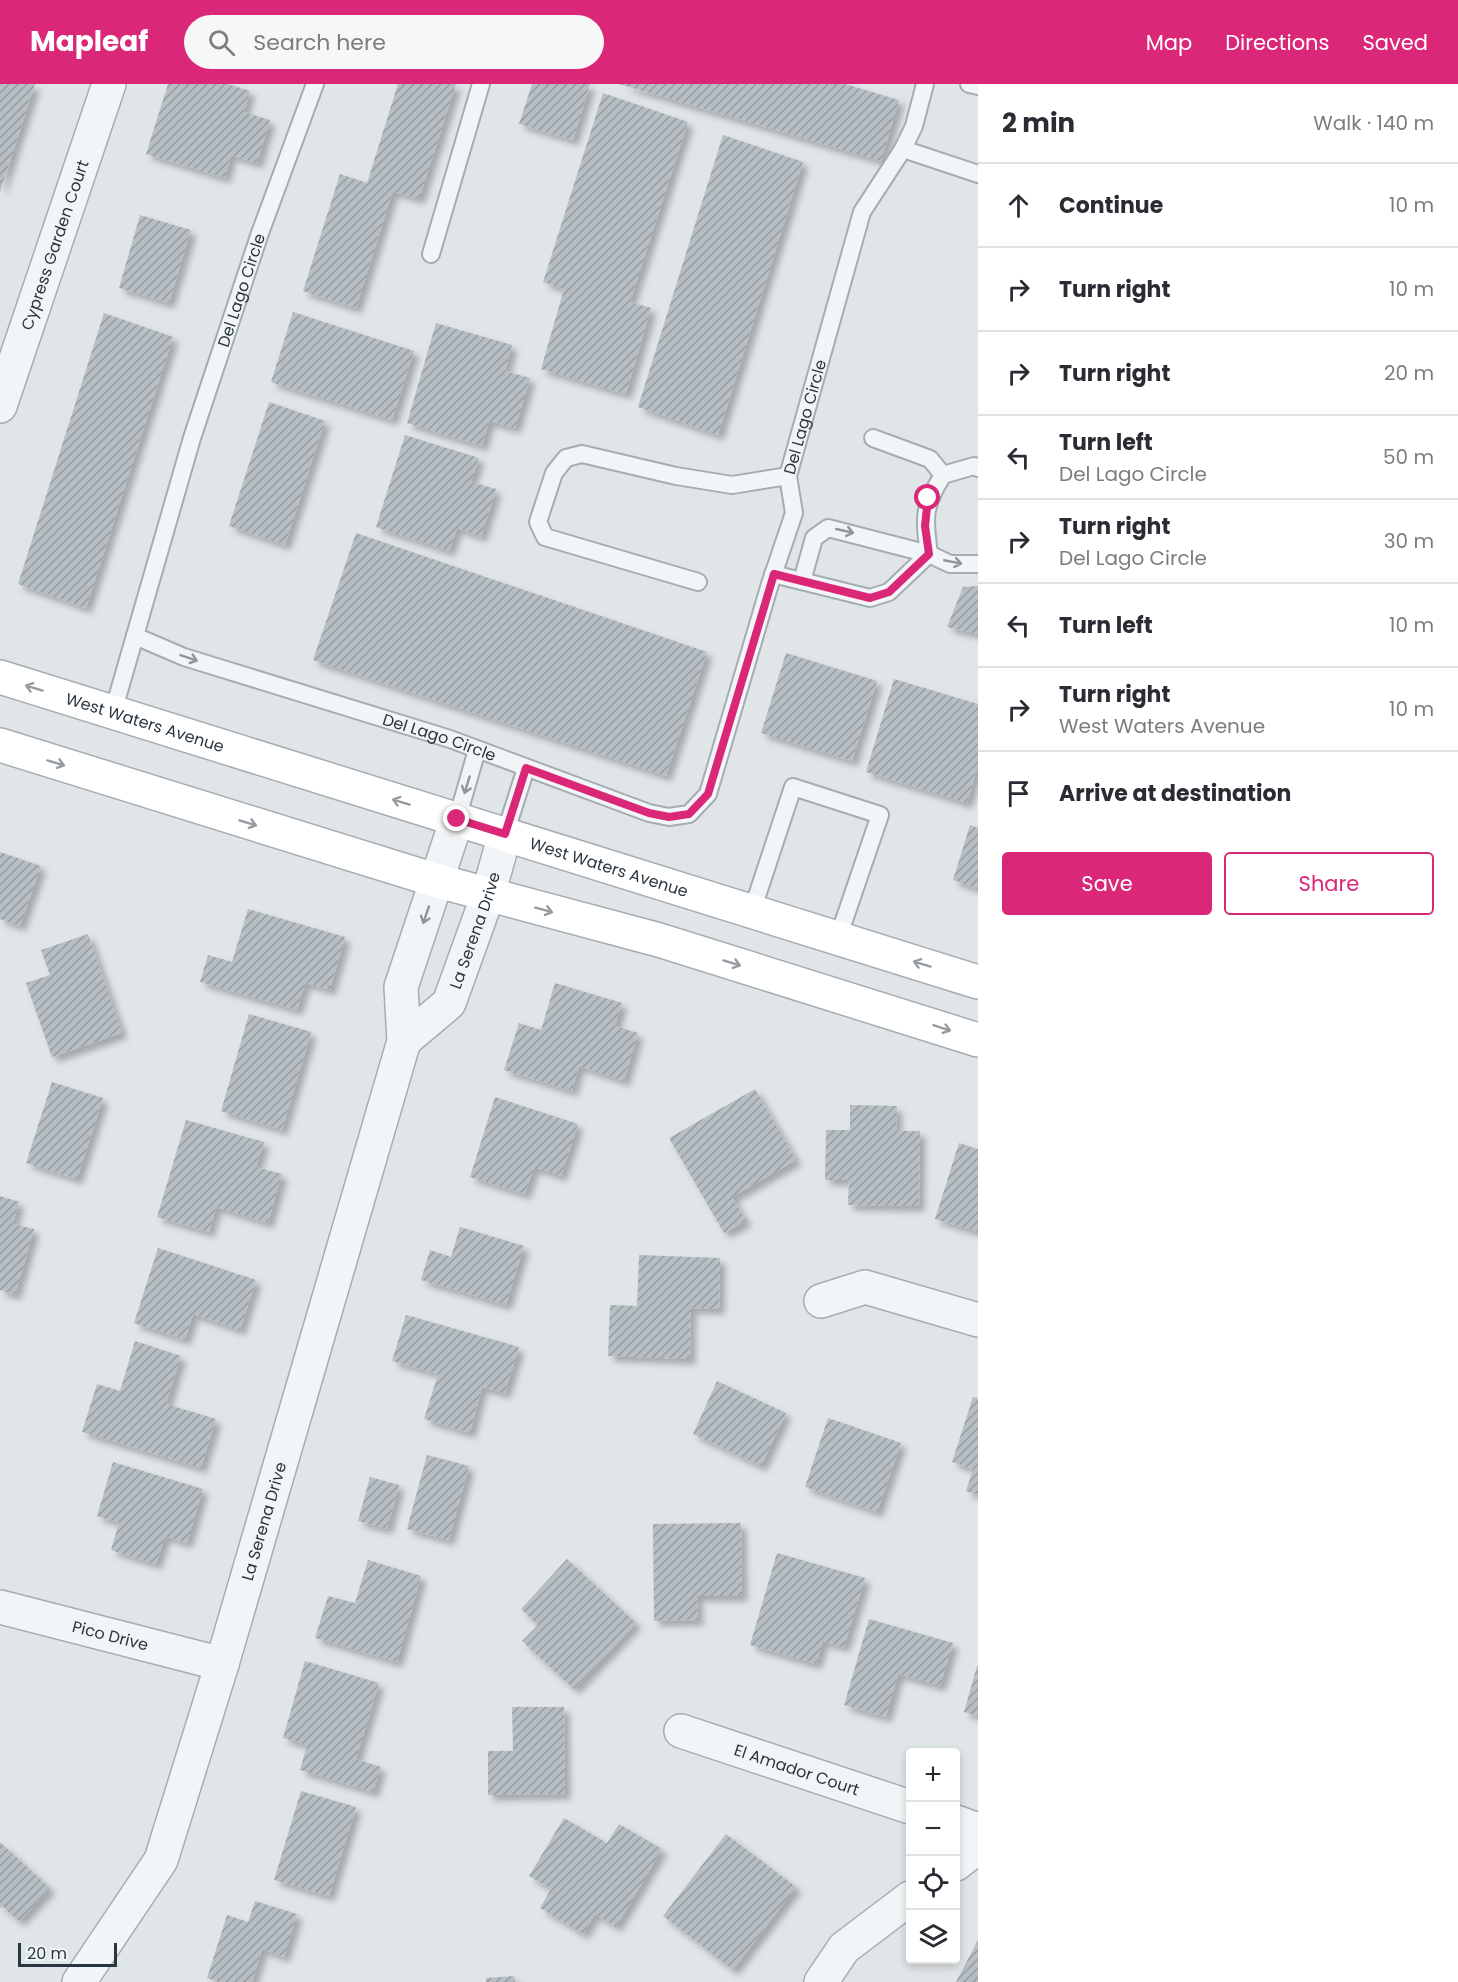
<!DOCTYPE html>
<html lang="en">
<head>
<meta charset="utf-8">
<style>
	:root { --surface:#fff; --page:#f7f7f7; --text:#2b2b33; --muted:#7c7c81; --line:#e1e1e2; --accent:#db2777 }
	body { margin:0; font-family:Poppins,sans-serif; background:var(--page); color:var(--text) }
	.controls { position:absolute; right:18px; bottom:18px; display:grid; overflow:hidden; border-radius:6px; box-shadow:0 3px 9px #0003 }
	.controls button { width:54px; height:54px; display:grid; place-items:center; padding:0; border:0; border-bottom:2px solid var(--line); background:var(--surface); color:var(--text); font:30px sans-serif }
	.scale { position:absolute; left:18px; bottom:15px; width:99px; box-sizing:border-box; padding-left:6px; border:3px solid #29363f; border-top:0; font-size:16px; line-height:21px; white-space:nowrap; color:#29363f; -webkit-text-stroke:4px #eff4f6; paint-order:stroke }
	.stop { position:absolute; width:18px; height:18px; margin:-14px; border:4px solid #db2777; border-radius:50%; background:#fff }
	.stop.end { background:#db2777; border-color:#fff; box-shadow:0 2px 6px #0008 }
	.list { margin:0; padding:0; list-style:none }
	h2 { display:flex; justify-content:space-between; align-items:center; height:78px; margin:0; padding:0 24px; font-size:26px }
	h2 small { font-size:20px; font-weight:400; color:var(--muted) }
	.list li { display:grid; grid-template-columns:39px 1fr auto; gap:18px; align-items:center; box-sizing:border-box; height:84px; padding:0 24px; border-top:2px solid var(--line) }
	.list b { display:block; font-size:22px; white-space:nowrap }
	.list p { margin:0; font-size:20px; white-space:nowrap; color:var(--muted) }
	.list em { font-size:20px; font-style:normal; color:var(--muted) }
	.actions { display:flex; gap:12px; padding:18px 24px }
	.actions a { flex:1; padding:14px 0; border:2px solid var(--accent); border-radius:6px; text-align:center; font-size:21px; color:var(--accent) }
	.actions .main { background:var(--accent); color:#fff }
	.icon { flex:none; width:33px; height:33px; fill:none; stroke:currentColor; stroke-width:2; stroke-linecap:round; stroke-linejoin:round }
	.map { position:relative; flex:none; width:978px; height:1898px; overflow:hidden }
	header { display:flex; align-items:center; gap:36px; box-sizing:border-box; height:84px; padding:0 30px; background:var(--accent); color:#fff }
	header strong { font-size:28px }
	nav { display:flex; gap:33px; margin-inline-start:auto; font-size:21px }
	.search { width:420px; height:54px; background:var(--page); display:flex; align-items:center; gap:15px; box-sizing:border-box; padding:0 21px; border-radius:33px; color:var(--muted); font-size:22px }
	main { display:flex }
	aside { flex:1; background:var(--surface) }
	.map>svg:first-child { display:block }
</style>
</head>
<body>
<header>
<strong>Mapleaf</strong>
<div class="search"><svg class="icon" aria-label="search" viewBox="0 0 24 24"><circle cx="10" cy="10" r="6"/><path d="M15 15l6 6"/></svg>Search here</div>
<nav><a>Map</a><a>Directions</a><a>Saved</a></nav>
</header>
<main>
<div class="map">
<svg width="978" height="1898" viewBox="0 0 978 1898">
	<defs>
		<pattern id="building-hatch" width="6" height="6" patternUnits="userSpaceOnUse" patternTransform="scale(1.5)"><rect width="6" height="6" fill="#b7bfc5"/><path d="M-1 1l2-2M0 6l6-6M5 7l2-2" fill="none" stroke="#959ca1"/></pattern>
		<filter id="shadow"><feDropShadow dx="5.5" dy="5.5" stdDeviation="3" flood-color="#0004"/></filter>
	</defs>
	<rect width="100%" height="100%" fill="#e0e5e8"/>
	<g fill="url(#building-hatch)" filter="url(#shadow)">
		<path d="M0 0H35L0 108Z"/>
		<path d="M168 0H228L250 7 244 28 270 36 257 79 231 71 225 94 146 70Z"/>
		<path d="M398 0H456L419 115 393 107 356 224 303 207 340 90 367 99Z"/>
		<path d="M532 0H590L573 56 519 40Z"/>
		<path d="M619 0H845L899 16 881 77Z"/>
		<path d="M603 9 688 38 630 218 651 224 626 310 541 285 564 205 543 198Z"/>
		<path d="M723 51 803 78 718 351 638 323Z"/>
		<path d="M140 131 191 146 169 219 119 204Z"/>
		<path d="M293 228 414 267 392 336 271 298Z"/>
		<path d="M104 229 173 253 86 524 18 500Z"/>
		<path d="M436 239 512 261 505 287 530 294 515 344 489 337 482 362 407 339Z"/>
		<path d="M269 318 325 337 285 461 229 442Z"/>
		<path d="M405 351 479 374 471 398 496 405 481 453 457 444 449 467 376 443Z"/>
		<path d="M356 449 707 568 666 692 313 576Z"/>
		<path d="M978 502V550L947 543 963 503Z"/>
		<path d="M786 569 877 597 852 677 761 649Z"/>
		<path d="M894 595 978 620V681L967 719 866 688Z"/>
		<path d="M970 741 978 744V805L953 796Z"/>
		<path d="M0 768 41 782 20 842 0 835Z"/>
		<path d="M248 825 345 853 330 906 305 899 297 926 200 898 208 871 232 878Z"/>
		<path d="M88 850 122 949 52 973 26 899 50 891 41 866Z"/>
		<path d="M555 899 622 919 615 942 638 949 624 997 579 982 572 1007 504 986 519 939 541 946Z"/>
		<path d="M249 930 311 948 282 1046 221 1027Z"/>
		<path d="M52 998 103 1014 77 1095 26 1079Z"/>
		<path d="M755 1005 796 1076 732 1113 746 1137 724 1149 669 1054Z"/>
		<path d="M495 1013 578 1040 561 1092 534 1083 525 1110 470 1093Z"/>
		<path d="M850 1021 897 1022 896 1047H920L919 1122 848 1121 849 1096H825L826 1046H850Z"/>
		<path d="M186 1036 264 1058 256 1083 282 1090 268 1139 216 1123 209 1148 157 1133Z"/>
		<path d="M959 1059 978 1065V1148L935 1135Z"/>
		<path d="M0 1112 19 1118 13 1140 34 1145 15 1211 0 1206Z"/>
		<path d="M460 1143 524 1162 506 1221 421 1196 430 1166 451 1173Z"/>
		<path d="M158 1164 256 1196 240 1246 193 1230 185 1256 134 1239Z"/>
		<path d="M639 1171 720 1174 719 1225 691 1224 690 1275 608 1272 610 1221 637 1222Z"/>
		<path d="M406 1231 519 1263 505 1309 482 1303 470 1349 424 1335 438 1290 392 1277Z"/>
		<path d="M135 1257 181 1272 166 1320 216 1335 201 1384 82 1348 97 1300 120 1307Z"/>
		<path d="M717 1297 786 1329 761 1382 693 1350Z"/>
		<path d="M973 1313 978 1314V1411L966 1407 973 1385 952 1378Z"/>
		<path d="M828 1334 901 1359 877 1428 805 1403Z"/>
		<path d="M427 1371 469 1382 449 1456 407 1445Z"/>
		<path d="M113 1378 203 1405 187 1459 165 1452 156 1480 111 1466 119 1439 97 1432Z"/>
		<path d="M370 1393 399 1401 387 1445 358 1437Z"/>
		<path d="M741 1439 742 1512H697L698 1536 654 1537 653 1440Z"/>
		<path d="M777 1469 865 1494 844 1563 823 1557 816 1580 750 1561Z"/>
		<path d="M567 1475 636 1539 574 1605 522 1557 538 1541 521 1525Z"/>
		<path d="M368 1476 421 1492 397 1578 315 1554 328 1512 355 1519Z"/>
		<path d="M869 1535 953 1559 940 1602 898 1590 886 1633 844 1621Z"/>
		<path d="M305 1577 379 1599 356 1675 381 1683 373 1708 300 1686 307 1661 283 1654Z"/>
		<path d="M977 1582H978V1632L964 1628Z"/>
		<path d="M512 1623H564L565 1710 488 1711V1667H513Z"/>
		<path d="M301 1707 356 1723 329 1812 274 1796Z"/>
		<path d="M564 1734 607 1759 619 1740 662 1765 616 1843 595 1830 583 1850 540 1824 551 1805 529 1792Z"/>
		<path d="M726 1750 796 1803 733 1886 663 1832Z"/>
		<path d="M0 1758 50 1804 19 1837 2 1822 0 1825Z"/>
		<path d="M255 1817 297 1830 284 1873 262 1865 252 1898H219L207 1894 227 1831 248 1838Z"/>
		<path d="M978 1856V1898H956Z"/>
		<path d="M514 1892 515 1898H486V1894Z"/>
	</g>
	<g fill="none" stroke-linecap="round" stroke-linejoin="round">
		<defs>
			<g id="service">
				<path d="M969 0 978 2"/>
				<path d="M903 65 978 90"/>
				<path d="M431 170 481 0"/>
				<path d="M873 354 930 375 943 391"/>
				<path d="M929 470C924 434 923 422 943 391L974 382 978 384"/>
				<path d="M773 490 870 514 889 508 929 470"/>
				<path d="M802 497 814 454 828 444 929 470 950 480H978"/>
				<path d="M698 498 545 453 538 438 554 389 566 374 582 370 676 392 732 401 788 392"/>
				<path id="s1" d="M135 552 184 573 450 655 649 729 669 733 689 730 708 710 770 500 794 429 788 392 862 128 903 65 914 42 925 0"/>
				<path id="s2" d="M113 628 192 354 260 149 315 0"/>
				<path d="M457 735 477 666"/>
				<path d="M505 750 526 684"/>
				<path d="M752 827 793 703 880 731 838 854"/>
			</g>
			<g id="minor">
				<path id="s3" d="M0 322 109 0"/>
				<path id="s4" d="M404 957 449 919 488 811 505 750"/>
				<path d="M821 1217 865 1203 978 1236"/>
				<path id="s5" d="M0 1523 222 1580"/>
				<path id="s6" d="M681 1647 910 1723"/>
				<path d="M956 1738 978 1746"/>
				<path d="M956 1780 978 1763"/>
				<path id="s7" d="M79 1898 161 1776 222 1580 404 957 401 903 457 735"/>
				<path d="M821 1898 844 1864 910 1814"/>
			</g>
			<g id="secondary">
				<path id="s8" d="M0 593 978 898"/>
				<path d="M0 661 438 797 659 856 978 956"/>
			</g>
		</defs>
		<use href="#service" stroke="#a5adb2" stroke-width="20"/>
		<use href="#minor" stroke="#a5adb2" stroke-width="36"/>
		<use href="#secondary" stroke="#a5adb2" stroke-width="36"/>
		<use href="#service" stroke="#f2f5f7" stroke-width="16"/>
		<use href="#minor" stroke="#f2f5f7" stroke-width="33"/>
		<use href="#secondary" stroke="#fff" stroke-width="33"/>
	</g>
	<defs><path id="oneway-shaft" d="M-6 0H5M1.5-3L5.5 0L1.5 3" fill="none" stroke-width="1.6" stroke-linecap="round" stroke-linejoin="round" transform="scale(1.5)"/></defs>
	<g stroke="#8e969b">
		<use href="#oneway-shaft" transform="translate(845 447) rotate(13)"/>
		<use href="#oneway-shaft" transform="translate(953 478) rotate(11)"/>
		<use href="#oneway-shaft" transform="translate(189 574) rotate(19)"/>
		<use href="#oneway-shaft" transform="translate(467 701) rotate(107)"/>
		<use href="#oneway-shaft" transform="translate(426 831) rotate(109)"/>
	</g>
	<g stroke="#949a9f">
		<use href="#oneway-shaft" transform="translate(34 604) rotate(-163)"/>
		<use href="#oneway-shaft" transform="translate(56 679) rotate(17)"/>
		<use href="#oneway-shaft" transform="translate(401 718) rotate(-163)"/>
		<use href="#oneway-shaft" transform="translate(248 739) rotate(17)"/>
		<use href="#oneway-shaft" transform="translate(544 826) rotate(15)"/>
		<use href="#oneway-shaft" transform="translate(732 879) rotate(17)"/>
		<use href="#oneway-shaft" transform="translate(922 880) rotate(-163)"/>
		<use href="#oneway-shaft" transform="translate(942 944) rotate(18)"/>
	</g>
	<g fill="none" stroke-linecap="round" stroke-linejoin="round">
		<path stroke="#db2777" stroke-width="8" d="M457 735 505 750 526 684 649 729 669 733 689 730 708 710 774 490 870 514 889 508 929 470 925 442 928 414"/>
	</g>
	<g text-anchor="middle" stroke-width="4.5" stroke-linejoin="round" paint-order="stroke">
		<g font-size="16" fill="#29363f" stroke="#eff4f6">
			<text dy="6" stroke="none"><textPath href="#s3" startOffset="170">Cypress Garden Court</textPath></text>
			<text dy="6" stroke="none"><textPath href="#s2" startOffset="441">Del Lago Circle</textPath></text>
			<text dy="6" stroke="none"><textPath href="#s1" startOffset="1005">Del Lago Circle</textPath></text>
			<text dy="6" stroke="none"><textPath href="#s8" startOffset="152">West Waters Avenue</textPath></text>
			<text dy="6" stroke="none"><textPath href="#s1" startOffset="321">Del Lago Circle</textPath></text>
			<text dy="6" stroke="none"><textPath href="#s8" startOffset="638">West Waters Avenue</textPath></text>
			<text dy="6" stroke="none"><textPath href="#s4" startOffset="136">La Serena Drive</textPath></text>
			<text dy="6" stroke="none"><textPath href="#s7" startOffset="501">La Serena Drive</textPath></text>
			<text dy="6" stroke="none"><textPath href="#s5" startOffset="114">Pico Drive</textPath></text>
			<text dy="6" stroke="none"><textPath href="#s6" startOffset="122">El Amador Court</textPath></text>
		</g>
	</g>
</svg>
<div class="controls">
<button>+</button>
<button>−</button>
<button><svg class="icon" aria-label="locate" viewBox="0 0 24 24"><circle cx="12" cy="12" r="6"/><path d="M12 2v4M12 18v4M2 12h4M18 12h4"/></svg></button>
<button><svg class="icon" aria-label="layers" viewBox="0 0 24 24"><path d="M12 4l9 5-9 5-9-5zM3 14l9 5 9-5"/></svg></button>
</div>
<div class="scale">20 m</div>
<div class="stop" style="left:928px;top:414px"></div>
<div class="stop end" style="left:457px;top:735px"></div>
</div>
<aside>
<h2>2 min<small>Walk · 140 m</small></h2>
<ul class="list">
<li><svg class="icon" aria-label="ahead" viewBox="0 0 24 24"><path d="M12 20V5M6 11l6-6 6 6"/></svg><div><b>Continue</b></div><em>10 m</em></li>
<li><svg class="icon" aria-label="right" viewBox="0 0 24 24"><path d="M7 20v-9h11M14 6l5 5-5 5"/></svg><div><b>Turn right</b></div><em>10 m</em></li>
<li><svg class="icon" aria-label="right" viewBox="0 0 24 24"><path d="M7 20v-9h11M14 6l5 5-5 5"/></svg><div><b>Turn right</b></div><em>20 m</em></li>
<li><svg class="icon" aria-label="left" viewBox="0 0 24 24"><path d="M17 20v-9H6M10 6l-5 5 5 5"/></svg><div><b>Turn left</b><p>Del Lago Circle</p></div><em>50 m</em></li>
<li><svg class="icon" aria-label="right" viewBox="0 0 24 24"><path d="M7 20v-9h11M14 6l5 5-5 5"/></svg><div><b>Turn right</b><p>Del Lago Circle</p></div><em>30 m</em></li>
<li><svg class="icon" aria-label="left" viewBox="0 0 24 24"><path d="M17 20v-9H6M10 6l-5 5 5 5"/></svg><div><b>Turn left</b></div><em>10 m</em></li>
<li><svg class="icon" aria-label="right" viewBox="0 0 24 24"><path d="M7 20v-9h11M14 6l5 5-5 5"/></svg><div><b>Turn right</b><p>West Waters Avenue</p></div><em>10 m</em></li>
<li><svg class="icon" aria-label="arrive" viewBox="0 0 24 24"><path d="M6 21V4h12l-3 4 3 4H6"/></svg><div><b>Arrive at destination</b></div></li>
</ul>
<div class="actions"><a class="main">Save</a><a>Share</a></div>
</aside>
</main>
</body>
</html>
